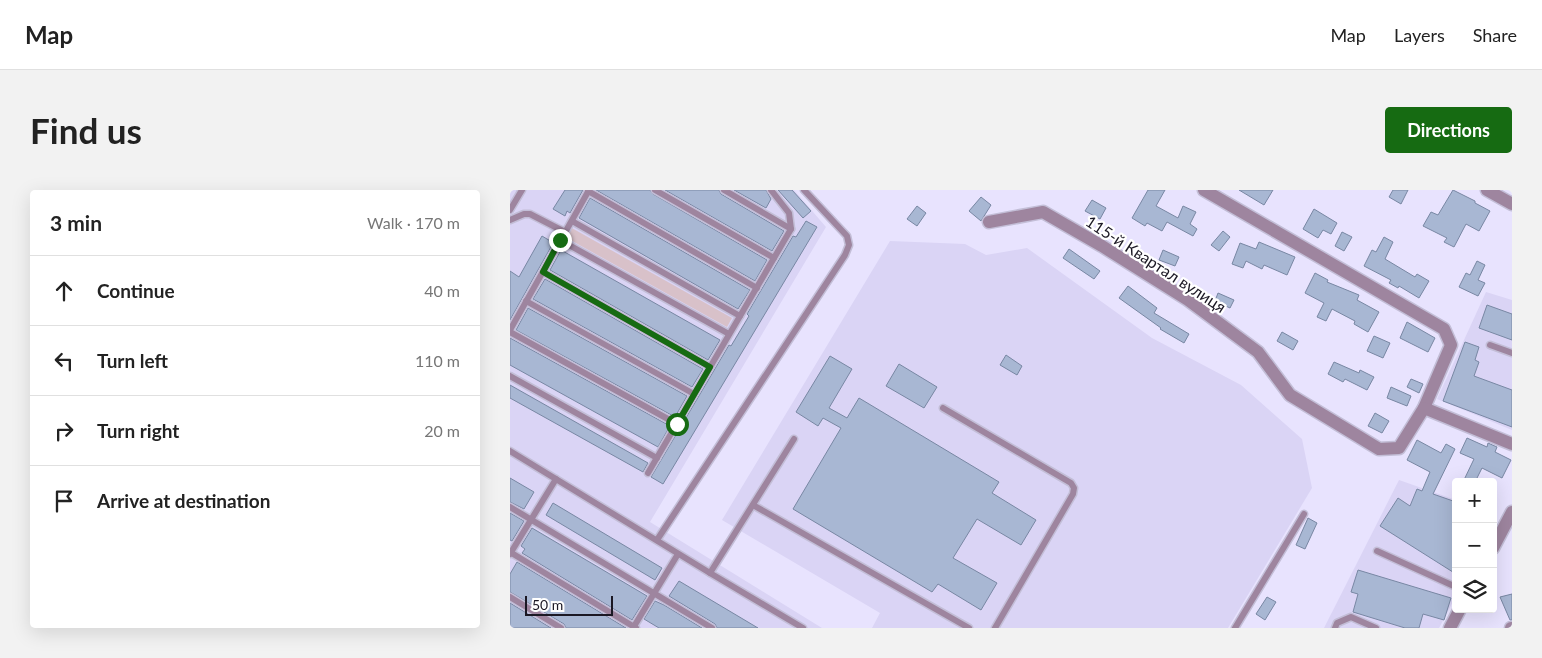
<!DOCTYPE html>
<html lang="en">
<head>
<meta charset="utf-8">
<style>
	:root { --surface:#fff; --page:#f2f2f2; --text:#222; --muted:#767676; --line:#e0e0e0; --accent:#166b12 }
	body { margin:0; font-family:Lato,sans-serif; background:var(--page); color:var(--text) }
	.controls { position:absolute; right:15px; bottom:15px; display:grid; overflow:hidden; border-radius:5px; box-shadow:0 5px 20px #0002 }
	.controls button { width:45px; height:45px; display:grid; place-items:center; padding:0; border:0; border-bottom:1px solid var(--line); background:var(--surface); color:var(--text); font:25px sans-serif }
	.scale { position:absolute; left:15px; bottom:12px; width:88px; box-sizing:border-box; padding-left:5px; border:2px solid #1b1824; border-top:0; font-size:14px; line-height:18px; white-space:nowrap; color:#1b1824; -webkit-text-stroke:4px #fff; paint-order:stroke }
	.stop { position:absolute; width:15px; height:15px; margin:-11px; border:4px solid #166b12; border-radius:50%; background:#fff }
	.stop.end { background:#166b12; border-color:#fff; box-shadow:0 1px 5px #0008 }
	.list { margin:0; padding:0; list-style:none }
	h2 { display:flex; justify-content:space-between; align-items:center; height:65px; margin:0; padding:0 20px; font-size:21px }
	h2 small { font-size:16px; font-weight:400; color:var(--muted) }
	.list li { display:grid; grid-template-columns:32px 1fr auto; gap:15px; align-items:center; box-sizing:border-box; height:70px; padding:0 20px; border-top:1px solid var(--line) }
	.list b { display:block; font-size:19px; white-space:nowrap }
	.list em { font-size:16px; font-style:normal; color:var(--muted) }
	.icon { flex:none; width:28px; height:28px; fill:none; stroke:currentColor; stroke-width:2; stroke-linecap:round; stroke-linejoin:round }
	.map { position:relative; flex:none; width:1002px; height:438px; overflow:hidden; border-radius:5px }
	header { display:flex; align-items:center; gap:30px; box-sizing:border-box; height:70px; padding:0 25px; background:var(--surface); border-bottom:1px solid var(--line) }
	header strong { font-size:24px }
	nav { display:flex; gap:28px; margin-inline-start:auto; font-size:18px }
	.intro { display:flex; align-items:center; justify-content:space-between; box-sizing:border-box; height:120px; padding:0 30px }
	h1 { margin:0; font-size:35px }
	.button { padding:12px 22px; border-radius:5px; background:var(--accent); color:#fff; font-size:18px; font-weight:700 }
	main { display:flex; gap:30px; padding:0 30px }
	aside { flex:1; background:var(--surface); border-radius:5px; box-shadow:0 5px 20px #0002 }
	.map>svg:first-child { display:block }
</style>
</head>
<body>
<header>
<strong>Map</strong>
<nav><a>Map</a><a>Layers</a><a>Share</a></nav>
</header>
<div class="intro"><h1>Find us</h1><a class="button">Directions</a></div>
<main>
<aside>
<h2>3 min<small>Walk · 170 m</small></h2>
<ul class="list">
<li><svg class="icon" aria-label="ahead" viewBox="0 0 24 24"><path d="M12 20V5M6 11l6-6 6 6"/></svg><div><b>Continue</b></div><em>40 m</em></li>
<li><svg class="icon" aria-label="left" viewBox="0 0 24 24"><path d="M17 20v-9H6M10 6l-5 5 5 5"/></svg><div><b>Turn left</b></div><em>110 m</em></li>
<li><svg class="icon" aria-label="right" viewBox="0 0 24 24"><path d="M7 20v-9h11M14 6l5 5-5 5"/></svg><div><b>Turn right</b></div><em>20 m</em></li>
<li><svg class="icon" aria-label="arrive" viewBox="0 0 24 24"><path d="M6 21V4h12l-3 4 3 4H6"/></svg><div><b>Arrive at destination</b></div></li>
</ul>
</aside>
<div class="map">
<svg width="1002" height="438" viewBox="0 0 1002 438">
	<rect width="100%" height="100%" fill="#e8e3fe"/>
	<g fill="#dad4f5">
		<path d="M0 0H284L316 37 140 332 312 438H0Z"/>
		<path d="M380 51 455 54 476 65 517 58 642 148 731 195 792 249 802 298 718 438H362L370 423 212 330Z"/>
		<path d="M976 102 1002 110V240L927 209Z"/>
		<path d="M889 290 946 310V406L929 438H814Z"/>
	</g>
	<path fill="#d8c1c9" d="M60 37 222 128 217 137 55 47Z"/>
	<g fill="#a8b7d3" stroke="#7887a3">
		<path d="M55 0H73L60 23 57 21 55 26 43 19Z"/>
		<path d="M86 0H140L143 4 257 70 245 91Z"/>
		<path d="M155 0H209L211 4 274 41 262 61Z"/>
		<path d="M224 0H256L261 9 256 18Z"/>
		<path d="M268 0H282L301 21 293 28Z"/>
		<path d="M638 0H655L646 16 668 28 673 16 686 22 680 34 687 39 683 46 657 32 652 41 637 33 635 36 622 28Z"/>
		<path d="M729 0H763L754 15Z"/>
		<path d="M883 0H898L891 14 879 7Z"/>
		<path d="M943 0 965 11V13L980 21 969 41 956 34 944 57 934 52 937 48 913 36 921 22 928 25Z"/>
		<path d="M471 7 481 15 471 31 459 21Z"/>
		<path d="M80 8 240 100 228 119 69 28Z"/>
		<path d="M582 10 596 18 590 29 575 21Z"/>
		<path d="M407 16 416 23 407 36 397 29Z"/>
		<path d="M804 19 827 33 821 44 813 40 808 48 793 39Z"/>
		<path d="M296 31 307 37 153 294 141 287 219 155 221 156 239 126 237 124 283 46 286 47Z"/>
		<path d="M713 41 720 47 709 61 701 55Z"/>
		<path d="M832 42 842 47 834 61 825 56Z"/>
		<path d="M32 46 42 52 41 55H42L0 130V81L9 87Z"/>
		<path d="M874 47 883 52 875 69 905 87 907 84 919 91 909 108 889 96 888 98 879 93 881 90 854 76 862 60 866 62Z"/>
		<path d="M749 52 785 67 777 85 754 75 752 79 736 71 733 78 722 74 730 53 746 59Z"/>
		<path d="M559 59 590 81 584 89 553 68Z"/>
		<path d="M51 60 210 150 198 170 40 80Z"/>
		<path d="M653 60 669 67 665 76 649 70Z"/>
		<path d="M967 71 975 75 968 90 975 93 968 106 949 97 956 83 960 85Z"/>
		<path d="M805 83 818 90 817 92 849 105 847 110 869 122 858 142 844 134 845 131 822 119 816 131 807 127 814 113 795 103Z"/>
		<path d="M35 89 193 179 182 197 23 109Z"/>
		<path d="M618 96 647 118 644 123 679 144 674 153 650 139 651 138 609 108Z"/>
		<path d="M708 103 724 110 720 118 705 111Z"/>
		<path d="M977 115 1002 124V150L969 138Z"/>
		<path d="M18 118 177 206 165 227 6 140Z"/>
		<path d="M897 132 925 148 918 162 890 148Z"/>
		<path d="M772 142 788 151 783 160 767 151Z"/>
		<path d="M864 146 880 153 873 168 857 161Z"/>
		<path d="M0 148 160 236 148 257 0 175Z"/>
		<path d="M955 152 969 157 965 170 969 172 964 186 1002 200V237L933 211Z"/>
		<path d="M496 165 512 176 507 185 490 175Z"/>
		<path d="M320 166 342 179 319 218 337 228 349 208 489 292 482 303 526 330 511 355 467 329 443 368 487 393 471 420 428 394 422 402 283 319 331 238 313 228 308 236 286 222Z"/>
		<path d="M824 172 849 183 850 180 864 187 857 200 835 189 833 192 818 184Z"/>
		<path d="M389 174 427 197 414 218 376 196Z"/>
		<path d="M901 189 913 194 909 203 897 197Z"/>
		<path d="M0 195 138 273 133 282 0 208Z"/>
		<path d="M881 197 901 206 897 216 877 208Z"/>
		<path d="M865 223 879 231 872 243 858 236Z"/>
		<path d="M957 248 977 257 978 253 987 257 985 262 1001 270 992 288 972 278 965 292H953L964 269 950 263Z"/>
		<path d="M907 250 931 263 936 254 945 259 923 304 946 312V384L870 336 888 308 900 316 907 299 912 301 920 282 897 270Z"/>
		<path d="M0 288 24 302 14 319 0 312Z"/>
		<path d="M43 313 152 378 145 390 36 325Z"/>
		<path d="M0 323 14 331 2 351 0 350Z"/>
		<path d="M798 328 807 333 795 359 786 355Z"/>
		<path d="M22 338 137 406 122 430 12 363 15 359 11 356Z"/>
		<path d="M7 372 116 438H56L54 434 0 402V384Z"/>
		<path d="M848 380 941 408 934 430 913 424 909 438H895L843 422 848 404 841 402Z"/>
		<path d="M169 391 248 438H207L205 434 159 406Z"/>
		<path d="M1002 404V430H1000L990 407Z"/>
		<path d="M757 407 766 412 755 430 746 424Z"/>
		<path d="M145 411 154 415 192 438H149L134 429Z"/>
		<path d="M0 413 41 438H0Z"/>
	</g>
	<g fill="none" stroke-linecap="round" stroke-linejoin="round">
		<defs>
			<g id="service">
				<path d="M145 0 264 68"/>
				<path d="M214 0 281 39"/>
				<path d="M78 1 247 98"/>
				<path d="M0 20 12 0"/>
				<path d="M0 30 14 24H20L55 42"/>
				<path d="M62 31 230 126"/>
				<path d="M50 50 219 144"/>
				<path d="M33 82 200 177"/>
				<path d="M16 111 184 204"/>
				<path d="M0 140 79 0"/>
				<path d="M0 142 167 234"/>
				<path d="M980 155 1002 163"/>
				<path d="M0 186 147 268"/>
				<path d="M433 218 561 293 564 298 563 304 485 438"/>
				<path d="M0 261 200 383 293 438"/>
				<path d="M138 283 281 39 279 23 261 0"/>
				<path d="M243 315 459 438"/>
				<path d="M0 317 202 438"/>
				<path d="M147 350 335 65 339 55 337 46 294 0"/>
				<path d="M867 361 946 397"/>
				<path d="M0 362 126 438"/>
				<path d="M0 364 46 289"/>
				<path d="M200 383 284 249"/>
				<path d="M0 407 51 438"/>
				<path d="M123 438 168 364"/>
				<path d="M725 438 794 324"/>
				<path d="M825 438 827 433 841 427 866 438"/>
			</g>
			<g id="minor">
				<path d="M977 0 1002 14"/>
				<path d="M479 32 533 22 592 56 678 110 748 162 780 205 869 259 889 258 914 218 941 155 934 139 694 0"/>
				<path d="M914 218 1002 254"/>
				<path d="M983 358 1002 322"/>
				<path d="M940 438 950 419"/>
				<path d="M1001 438H1002"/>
			</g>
		</defs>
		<use href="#service" stroke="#c3bed7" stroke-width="9"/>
		<use href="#minor" stroke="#c3bed7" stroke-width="15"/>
		<use href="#service" stroke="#9e859f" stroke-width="6"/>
		<use href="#minor" stroke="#9e859f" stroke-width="12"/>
	</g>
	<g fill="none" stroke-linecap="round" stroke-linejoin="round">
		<path stroke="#166b12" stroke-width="6" d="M50 50 33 82 200 177 167 234"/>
	</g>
	<g text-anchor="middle" stroke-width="4.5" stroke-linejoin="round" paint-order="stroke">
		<g font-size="16" fill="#1b1824" stroke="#fff">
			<text transform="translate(646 74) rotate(33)" y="6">115-й Квартал вулиця</text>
		</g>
	</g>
</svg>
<div class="controls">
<button>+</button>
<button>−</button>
<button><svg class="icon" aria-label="layers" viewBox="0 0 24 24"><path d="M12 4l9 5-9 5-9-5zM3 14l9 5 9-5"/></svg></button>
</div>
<div class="scale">50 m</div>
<div class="stop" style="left:167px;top:234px"></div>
<div class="stop end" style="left:50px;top:50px"></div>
</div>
</main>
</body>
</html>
